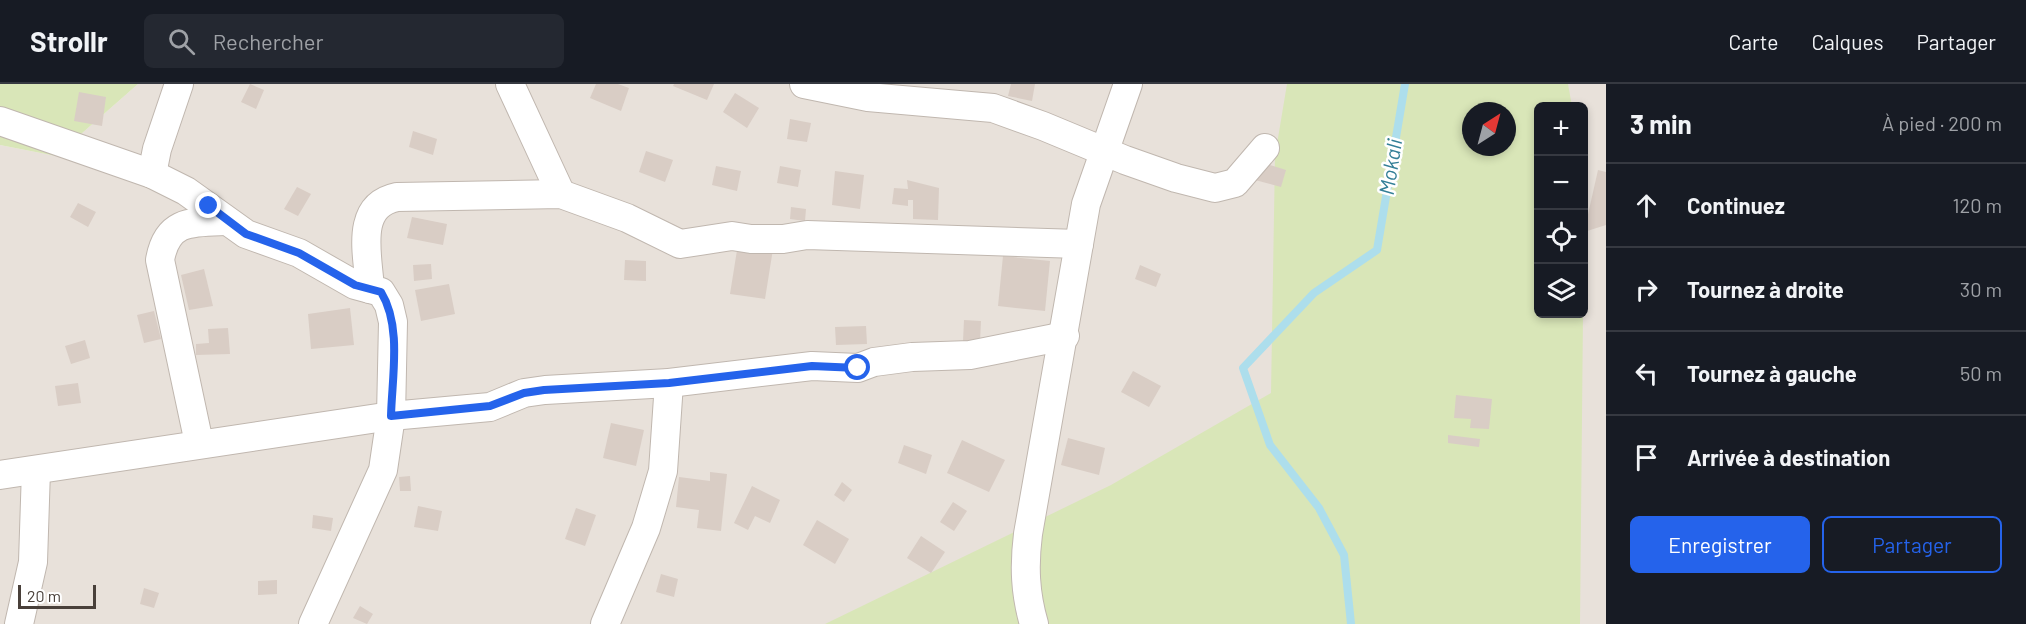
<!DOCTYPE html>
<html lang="fr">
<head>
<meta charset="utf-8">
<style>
	:root { --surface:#171b24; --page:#242831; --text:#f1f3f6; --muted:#9ea1a6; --line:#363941; --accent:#2563eb }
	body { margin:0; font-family:Barlow,sans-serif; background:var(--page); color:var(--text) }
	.controls { position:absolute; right:18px; top:18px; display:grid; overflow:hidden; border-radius:9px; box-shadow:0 3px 9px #0003 }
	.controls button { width:54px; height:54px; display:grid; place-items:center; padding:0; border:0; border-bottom:2px solid var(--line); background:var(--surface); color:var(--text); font:30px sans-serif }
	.compass { position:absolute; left:1462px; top:18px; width:54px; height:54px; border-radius:50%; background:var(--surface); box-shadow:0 3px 9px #0003; rotate:36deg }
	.scale { position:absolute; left:18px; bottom:15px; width:78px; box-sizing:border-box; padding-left:6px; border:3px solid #49403a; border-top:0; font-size:16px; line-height:21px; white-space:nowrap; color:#49403a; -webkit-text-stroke:4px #fff; paint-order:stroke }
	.stop { position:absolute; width:18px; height:18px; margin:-14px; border:4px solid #2563eb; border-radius:50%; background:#fff }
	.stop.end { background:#2563eb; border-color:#fff; box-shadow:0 2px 6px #0008 }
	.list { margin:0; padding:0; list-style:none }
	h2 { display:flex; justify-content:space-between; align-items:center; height:78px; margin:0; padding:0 24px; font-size:26px }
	h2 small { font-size:20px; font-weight:400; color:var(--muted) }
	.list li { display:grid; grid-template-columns:39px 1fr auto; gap:18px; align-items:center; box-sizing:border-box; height:84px; padding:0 24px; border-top:2px solid var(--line) }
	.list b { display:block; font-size:22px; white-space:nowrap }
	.list em { font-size:20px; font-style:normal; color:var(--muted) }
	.actions { display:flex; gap:12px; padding:18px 24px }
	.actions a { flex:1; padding:14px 0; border:2px solid var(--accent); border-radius:9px; text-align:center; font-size:21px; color:var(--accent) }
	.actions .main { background:var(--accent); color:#fff }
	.icon { flex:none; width:33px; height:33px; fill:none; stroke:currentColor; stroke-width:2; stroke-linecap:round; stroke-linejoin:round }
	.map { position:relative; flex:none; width:1606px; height:540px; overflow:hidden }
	header { display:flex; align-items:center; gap:36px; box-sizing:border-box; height:84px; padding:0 30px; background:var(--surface); border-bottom:2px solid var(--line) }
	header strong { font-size:28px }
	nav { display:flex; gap:33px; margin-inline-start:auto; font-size:21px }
	.search { width:420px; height:54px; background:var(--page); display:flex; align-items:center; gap:15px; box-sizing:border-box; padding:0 21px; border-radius:9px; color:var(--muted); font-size:22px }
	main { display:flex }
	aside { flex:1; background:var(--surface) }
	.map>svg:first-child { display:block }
</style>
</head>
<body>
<header>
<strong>Strollr</strong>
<div class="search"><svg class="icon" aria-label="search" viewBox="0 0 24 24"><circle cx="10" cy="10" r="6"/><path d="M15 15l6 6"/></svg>Rechercher</div>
<nav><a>Carte</a><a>Calques</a><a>Partager</a></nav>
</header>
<main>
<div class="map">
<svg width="1606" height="540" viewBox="0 0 1606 540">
	<rect width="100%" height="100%" fill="#f5f0ec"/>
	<path fill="#e8e1da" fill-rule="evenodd" d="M138 0H1606V540H0V61L56 72ZM1538 22H1584V230H1538ZM1471 27H1507V63H1471Z"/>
	<g fill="#d9e6b8" fill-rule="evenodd">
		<path d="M0 0H138L56 72 0 61Z"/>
		<path d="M1287 0H1568L1572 22H1538V230H1583L1580 540H825L1111 401 1271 309 1275 72ZM1471 27H1507V63H1471Z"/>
	</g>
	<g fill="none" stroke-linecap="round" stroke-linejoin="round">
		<path stroke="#addeec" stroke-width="8" d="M1351 540 1344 471 1319 424 1270 361 1243 284 1314 209 1377 166 1405 0"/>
	</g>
	<g fill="#d9cdc5">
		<path d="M250 0 264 6 256 25 241 18Z"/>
		<path d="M596 0H618L629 4 621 27 590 14Z"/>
		<path d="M674 0H714L707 16 673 2Z"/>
		<path d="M1011 0H1035L1032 17 1008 12Z"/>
		<path d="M79 8 106 13 102 42 74 37Z"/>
		<path d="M735 9 759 24 747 44 723 28Z"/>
		<path d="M790 35 811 39 807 58 787 55Z"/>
		<path d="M413 47 437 55 433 71 409 63Z"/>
		<path d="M646 67 673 76 665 98 639 88Z"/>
		<path d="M1260 78 1286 86 1281 103 1255 96Z"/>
		<path d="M716 82 741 87 737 107 712 101Z"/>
		<path d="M780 82 801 86 798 103 777 99Z"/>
		<path d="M1598 86 1606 88V141L1584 148Z"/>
		<path d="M835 87 864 91 860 125 832 121Z"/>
		<path d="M907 96 939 104 938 136 913 135V116H908V122L892 120 894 104 908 105Z"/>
		<path d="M297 103 311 110 298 132 284 125Z"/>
		<path d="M78 119 96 128 88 143 70 133Z"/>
		<path d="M791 123 806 125 805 137 790 135Z"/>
		<path d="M412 133 447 140 443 161 407 154Z"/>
		<path d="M738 160 773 165 765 215 730 210Z"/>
		<path d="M1003 172 1050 177 1045 227 998 222Z"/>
		<path d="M625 176 646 177V197L624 196Z"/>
		<path d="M431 180 432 195 414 197 413 181Z"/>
		<path d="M1140 181 1161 190 1156 203 1135 195Z"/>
		<path d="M204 185 213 222 189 226 181 191Z"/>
		<path d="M449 200 455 230 421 237 415 206Z"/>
		<path d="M350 224 354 261 311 265 308 230Z"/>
		<path d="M154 227 161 255 144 259 137 231Z"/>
		<path d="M964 236 981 237 980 258 963 257Z"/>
		<path d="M866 242 867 260 836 261 835 243Z"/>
		<path d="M228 244 230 270 196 271V260L209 259 208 245Z"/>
		<path d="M85 256 90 274 71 280 65 262Z"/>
		<path d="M1133 287 1161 302 1149 323 1121 308Z"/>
		<path d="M78 299 81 319 58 322 55 302Z"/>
		<path d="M1456 311 1492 315 1489 345 1470 344 1471 335 1454 334Z"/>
		<path d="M611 339 644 346 636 382 603 374Z"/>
		<path d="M1448 351 1480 355 1479 363 1448 359Z"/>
		<path d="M1068 354 1105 364 1099 391 1061 381Z"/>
		<path d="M962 356 1005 376 989 408 947 389Z"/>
		<path d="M904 361 932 371 926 390 898 379Z"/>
		<path d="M710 388 727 390 721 447 697 444 699 426 676 423 679 393 710 397Z"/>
		<path d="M410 392 411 407H400L399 393Z"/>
		<path d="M842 398 852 406 844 418 834 411Z"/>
		<path d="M752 402 780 416 770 439 755 432 748 446 734 439Z"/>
		<path d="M953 418 967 427 954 447 940 438Z"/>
		<path d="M418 422 442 427 438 447 414 443Z"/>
		<path d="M576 424 596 431 585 462 565 455Z"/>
		<path d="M313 431 333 434 331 447 312 444Z"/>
		<path d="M817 436 849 455 835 480 803 461Z"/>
		<path d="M921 452 945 468 931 489 907 474Z"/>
		<path d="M661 490 678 495 674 513 656 508Z"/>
		<path d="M277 496V510L258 511V497Z"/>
		<path d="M144 504 159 509 154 524 140 520Z"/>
		<path d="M360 522 373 530 367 540 353 534Z"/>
	</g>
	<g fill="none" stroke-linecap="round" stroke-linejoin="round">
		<defs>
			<g id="minor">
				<path d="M510 0 561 110"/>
				<path d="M804 0 868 13 993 24 1043 42 1125 76 1176 94 1215 104 1235 99 1265 64"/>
				<path d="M0 37 152 90 186 107 246 150 299 169 355 201 381 208 389 221 393 238 391 332 383 386 313 540"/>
				<path d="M152 90 157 65 179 0"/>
				<path d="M370 205C368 171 354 122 397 113L561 110 627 134 680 160 732 152 751 155H783L807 151 1079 160"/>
				<path d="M199 359 160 176C167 136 191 138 226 137"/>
				<path d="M0 391 391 332 490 323 524 309 545 306 669 299 812 282 858 284 874 278 912 273 970 271 1065 252"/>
				<path d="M19 540 33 478 36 386"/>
				<path d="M605 540 646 444 663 387 669 299"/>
				<path d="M1034 540C1025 509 1024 482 1028 450L1086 120 1128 0"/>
			</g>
		</defs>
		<use href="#minor" stroke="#c0b7af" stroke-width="30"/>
		<use href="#minor" stroke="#fff" stroke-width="28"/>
	</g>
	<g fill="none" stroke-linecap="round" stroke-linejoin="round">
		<path stroke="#2563eb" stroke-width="8" d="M209 122 246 150 299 169 355 201 381 208C402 242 392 293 391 332L490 322 524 309 544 306 669 299 812 282 858 284"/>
	</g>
	<g text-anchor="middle" stroke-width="5" stroke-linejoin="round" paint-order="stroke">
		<g font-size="21" font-style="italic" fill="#337f97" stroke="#fff">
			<text transform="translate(1391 83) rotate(-81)" y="7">Mokali</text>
		</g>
	</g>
</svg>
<div class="controls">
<button>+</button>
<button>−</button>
<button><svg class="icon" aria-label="locate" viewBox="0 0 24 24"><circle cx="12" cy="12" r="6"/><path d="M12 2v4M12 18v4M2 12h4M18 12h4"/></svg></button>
<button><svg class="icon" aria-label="layers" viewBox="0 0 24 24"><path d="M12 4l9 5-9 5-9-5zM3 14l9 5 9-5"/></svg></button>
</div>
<svg class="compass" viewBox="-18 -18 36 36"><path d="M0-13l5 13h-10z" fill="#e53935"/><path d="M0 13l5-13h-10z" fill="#9ea1a6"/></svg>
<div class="scale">20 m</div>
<div class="stop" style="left:858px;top:284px"></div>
<div class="stop end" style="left:209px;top:122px"></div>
</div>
<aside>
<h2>3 min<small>À pied · 200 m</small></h2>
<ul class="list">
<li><svg class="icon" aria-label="ahead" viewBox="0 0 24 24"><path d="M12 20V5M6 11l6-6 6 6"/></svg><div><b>Continuez</b></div><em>120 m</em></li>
<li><svg class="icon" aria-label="right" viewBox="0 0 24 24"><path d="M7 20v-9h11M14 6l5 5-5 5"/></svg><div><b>Tournez à droite</b></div><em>30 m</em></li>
<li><svg class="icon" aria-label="left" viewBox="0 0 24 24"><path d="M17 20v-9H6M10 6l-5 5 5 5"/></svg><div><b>Tournez à gauche</b></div><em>50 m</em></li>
<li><svg class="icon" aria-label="arrive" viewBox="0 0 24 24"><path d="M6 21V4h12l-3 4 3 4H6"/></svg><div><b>Arrivée à destination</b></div></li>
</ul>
<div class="actions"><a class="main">Enregistrer</a><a>Partager</a></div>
</aside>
</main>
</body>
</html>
